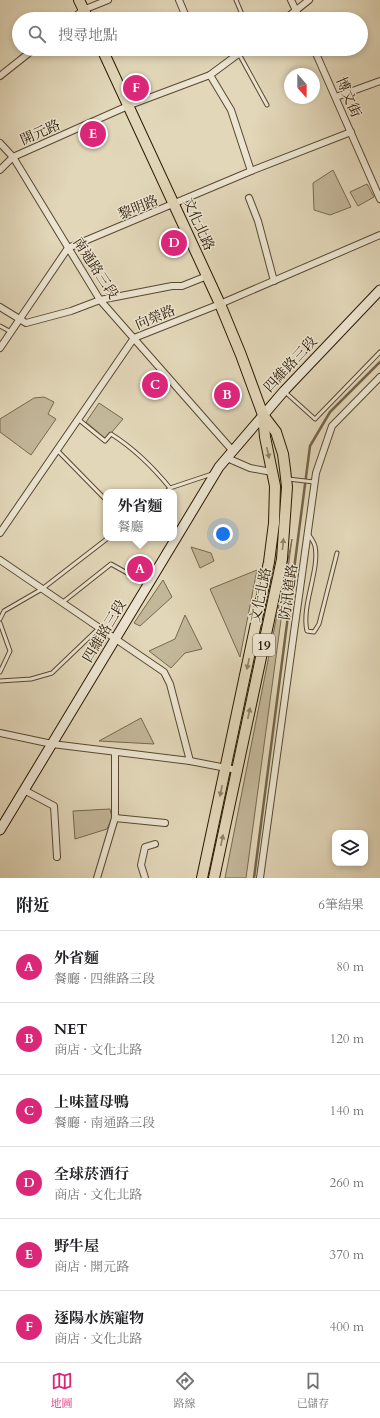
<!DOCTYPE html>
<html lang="zh-TW">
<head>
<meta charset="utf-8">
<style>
	:root { --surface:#fff; --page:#f6f6f6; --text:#202124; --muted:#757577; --line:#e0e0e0; --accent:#db2777 }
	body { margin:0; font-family:Cardo,"Noto Serif TC",serif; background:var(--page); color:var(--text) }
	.controls { position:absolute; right:12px; bottom:12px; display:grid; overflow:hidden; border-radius:8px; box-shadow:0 2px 6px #0003 }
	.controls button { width:36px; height:36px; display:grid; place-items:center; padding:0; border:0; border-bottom:1px solid var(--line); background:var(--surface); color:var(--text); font:20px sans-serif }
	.compass { position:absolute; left:284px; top:68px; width:36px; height:36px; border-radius:50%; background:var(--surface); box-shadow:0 2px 6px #0003; rotate:159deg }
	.you { position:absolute; left:223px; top:534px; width:14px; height:14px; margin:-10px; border:3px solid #fff; border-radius:50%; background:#1a73e8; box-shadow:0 0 0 6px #1a73e833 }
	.badge { display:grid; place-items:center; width:26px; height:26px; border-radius:50%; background:var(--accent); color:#fff; font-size:13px; font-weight:700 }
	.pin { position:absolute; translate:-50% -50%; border:2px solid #fff; box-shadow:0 1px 4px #0006 }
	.popup { position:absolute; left:103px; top:489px; width:74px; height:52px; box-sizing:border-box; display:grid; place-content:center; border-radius:8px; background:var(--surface); filter:drop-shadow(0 1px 3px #0005); font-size:13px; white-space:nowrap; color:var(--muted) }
	.popup b { font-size:15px; color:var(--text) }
	.popup::after { content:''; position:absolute; left:50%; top:100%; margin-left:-8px; border:8px solid transparent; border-top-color:var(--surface) }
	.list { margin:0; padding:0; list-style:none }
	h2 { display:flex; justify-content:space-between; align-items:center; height:52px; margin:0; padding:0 16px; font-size:17px }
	h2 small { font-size:13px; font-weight:400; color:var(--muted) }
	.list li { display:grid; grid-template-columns:26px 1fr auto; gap:12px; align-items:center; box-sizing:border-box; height:72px; padding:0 16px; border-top:1px solid var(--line) }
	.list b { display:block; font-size:15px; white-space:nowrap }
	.list p { margin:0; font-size:13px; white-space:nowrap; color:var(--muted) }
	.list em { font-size:13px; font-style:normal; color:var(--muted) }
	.icon { flex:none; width:22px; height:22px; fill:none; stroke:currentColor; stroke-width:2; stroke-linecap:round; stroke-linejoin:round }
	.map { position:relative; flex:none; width:380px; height:878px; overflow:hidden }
	.search { position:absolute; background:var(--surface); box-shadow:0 2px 6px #0003; left:12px; right:12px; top:12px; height:44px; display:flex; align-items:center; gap:10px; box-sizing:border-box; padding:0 14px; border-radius:22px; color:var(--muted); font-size:15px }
	.sheet { height:484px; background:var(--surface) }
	nav { display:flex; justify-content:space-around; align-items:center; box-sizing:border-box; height:56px; border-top:1px solid var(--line); background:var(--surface); font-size:11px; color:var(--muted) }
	nav a { display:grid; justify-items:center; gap:2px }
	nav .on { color:var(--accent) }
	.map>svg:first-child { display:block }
</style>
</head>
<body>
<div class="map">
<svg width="380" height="878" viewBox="0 0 380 878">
	<rect width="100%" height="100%" fill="#e2d7b9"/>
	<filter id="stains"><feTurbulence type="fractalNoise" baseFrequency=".005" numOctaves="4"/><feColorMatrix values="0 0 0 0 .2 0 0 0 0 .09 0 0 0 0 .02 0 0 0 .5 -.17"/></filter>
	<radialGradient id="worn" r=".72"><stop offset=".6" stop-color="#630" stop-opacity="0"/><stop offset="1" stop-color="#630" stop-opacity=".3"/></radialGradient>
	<g fill="#c3b79a" stroke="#76684e">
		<path d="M333 170 351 207 330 215 314 210 313 183Z"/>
		<path d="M367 184 374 197 358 206 350 192Z"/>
		<path d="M44 397 54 402 48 414 56 419 31 455 0 432V419L34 398Z"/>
		<path d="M99 403 123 419 106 439 86 422Z"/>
		<path d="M292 539 246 878H225Z"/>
		<path d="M191 547 211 553 214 561 200 568Z"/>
		<path d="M257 570 240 657 210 589Z"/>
		<path d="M163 580 172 597 140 626 134 623Z"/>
		<path d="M185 615 202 649 185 653 171 668 149 651 175 639Z"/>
		<path d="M141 718 154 744 99 741Z"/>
		<path d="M110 809 112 818 107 829 75 839 73 811Z"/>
	</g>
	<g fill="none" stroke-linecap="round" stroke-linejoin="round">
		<path stroke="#73644b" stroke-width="2.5" d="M254 878 310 446 330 412 380 362"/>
		<defs>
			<g id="lane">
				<path d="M236 0 244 19"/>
				<path d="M239 54 267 105"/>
				<path d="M0 326 11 332"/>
				<path d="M285 392 315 419 380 352"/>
				<path d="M78 419 105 441 111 434C135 449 152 466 170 488"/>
				<path d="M57 450 106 500"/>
				<path d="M288 479 314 482"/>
				<path d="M166 492 170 488 212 474"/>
				<path d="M309 535C311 538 314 542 315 546 320 570 301 606 307 631L314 632 319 624 337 553"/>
				<path d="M63 602 111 564 147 584"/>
				<path d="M0 619 4 611 42 589 108 538"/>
				<path d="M0 623 10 651 0 672"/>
				<path d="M0 681 31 679 52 673 99 628"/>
			</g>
			<g id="street">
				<path d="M179 0 187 19"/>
				<path d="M291 0 300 19"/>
				<path d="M72 19 83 10 108 0"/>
				<path d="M285 19 309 0"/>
				<path d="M314 49 380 199"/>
				<path d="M210 75 231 110 251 171"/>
				<path d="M0 76 34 49"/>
				<path d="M336 97 380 81"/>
				<path d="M0 143 13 157 100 300 232 450"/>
				<path d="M0 170 13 157 130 105 210 75 245 49"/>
				<path d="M249 198 258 221 274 281"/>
				<path d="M0 307 26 323 71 311 100 300 172 286H182L207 276"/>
				<path d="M0 348 68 248 251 171 351 132"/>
				<path d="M227 458 250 468 272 472"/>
				<path d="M0 533 134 338 220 304 380 235"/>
				<path d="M0 560 164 672 170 684 190 761"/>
				<path d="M0 733 52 744 190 761 237 770"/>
				<path d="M24 790 54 806 57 857"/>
				<path d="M115 818 165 823"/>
				<path d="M97 878 115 818V752"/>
				<path d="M145 878 141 865 145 847 155 844"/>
				<path d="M260 878 316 473 332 426 380 377"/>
			</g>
			<path id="secondary" d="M0 830 219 467 284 391 380 290"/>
			<g id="primary">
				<path d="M79 0 88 19"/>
				<path d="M102 49 220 304 241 355 263 415 265 437 275 486 274 523 269 562 202 878"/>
				<path d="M214 878 282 559 287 487 285 469 283 454 276 432 263 415"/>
			</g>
		</defs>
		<use href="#lane" stroke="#584830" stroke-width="5"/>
		<use href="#street" stroke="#584830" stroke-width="8"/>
		<use href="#secondary" stroke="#2a1802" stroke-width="11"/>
		<use href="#primary" stroke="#2a1802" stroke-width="12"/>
		<use href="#lane" stroke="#ece5d2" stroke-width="3"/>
		<use href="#street" stroke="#ece5d2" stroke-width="6"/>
		<use href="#secondary" stroke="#ece5d2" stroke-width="9"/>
		<use href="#primary" stroke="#e2d7b9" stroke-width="10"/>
	</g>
	<defs><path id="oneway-solid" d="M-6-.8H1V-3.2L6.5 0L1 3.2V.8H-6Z"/></defs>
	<g fill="#8f8167">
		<use href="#oneway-solid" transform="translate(268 453) rotate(78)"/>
		<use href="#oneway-solid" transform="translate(283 544) rotate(-85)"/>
		<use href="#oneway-solid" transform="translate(248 664) rotate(102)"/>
		<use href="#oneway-solid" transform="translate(249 713) rotate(-78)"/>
		<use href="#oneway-solid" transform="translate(221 791) rotate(102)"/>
		<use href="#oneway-solid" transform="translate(222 840) rotate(-78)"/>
	</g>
	<g text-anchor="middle" stroke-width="3" stroke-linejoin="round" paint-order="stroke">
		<rect fill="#ece5d2" stroke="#645640" stroke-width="1" x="253" y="634" width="22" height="22" rx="3"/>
		<g font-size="13" font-weight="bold" fill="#2a1802">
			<text x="264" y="650">19</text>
		</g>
		<g font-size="14" fill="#2a1802" stroke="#ece5d2">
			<text transform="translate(349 97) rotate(67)" y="5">博文街</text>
			<text transform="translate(40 132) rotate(-24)" y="5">開元路</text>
			<text transform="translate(138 207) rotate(-22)" y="5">黎明路</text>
			<text transform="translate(199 224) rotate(66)" y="5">文化北路</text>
			<text transform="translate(96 268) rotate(57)" y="5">南通路三段</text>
			<text transform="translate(155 317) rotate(-22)" y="5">向榮路</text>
			<text transform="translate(290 364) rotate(-47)" y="5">四維路三段</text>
			<text transform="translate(288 592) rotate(-82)" y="5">防汛道路</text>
			<text transform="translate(260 595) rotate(-78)" y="5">文化北路</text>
			<text transform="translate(104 631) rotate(-59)" y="5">四維路三段</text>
		</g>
	</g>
	<rect width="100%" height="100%" filter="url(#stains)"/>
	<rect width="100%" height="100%" fill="url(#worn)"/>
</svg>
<div class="controls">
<button><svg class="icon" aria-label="layers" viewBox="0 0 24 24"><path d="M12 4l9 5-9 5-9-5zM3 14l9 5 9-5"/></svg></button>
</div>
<svg class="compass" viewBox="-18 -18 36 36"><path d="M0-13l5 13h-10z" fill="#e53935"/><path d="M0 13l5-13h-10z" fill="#757577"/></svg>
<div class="you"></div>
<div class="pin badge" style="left:140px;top:569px">A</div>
<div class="popup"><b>外省麵</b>餐廳</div>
<div class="pin badge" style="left:227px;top:395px">B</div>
<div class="pin badge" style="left:155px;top:385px">C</div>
<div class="pin badge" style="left:174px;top:243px">D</div>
<div class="pin badge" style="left:93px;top:134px">E</div>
<div class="pin badge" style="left:136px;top:88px">F</div>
<div class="search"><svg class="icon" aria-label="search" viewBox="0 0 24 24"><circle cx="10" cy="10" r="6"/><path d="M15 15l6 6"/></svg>搜尋地點</div>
</div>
<section class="sheet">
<h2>附近<small>6筆結果</small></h2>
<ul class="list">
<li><span class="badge">A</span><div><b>外省麵</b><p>餐廳 · 四維路三段</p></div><em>80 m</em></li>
<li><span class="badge">B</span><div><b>NET</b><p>商店 · 文化北路</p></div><em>120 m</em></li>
<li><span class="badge">C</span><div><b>上味薑母鴨</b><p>餐廳 · 南通路三段</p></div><em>140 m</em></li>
<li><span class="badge">D</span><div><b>全球菸酒行</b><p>商店 · 文化北路</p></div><em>260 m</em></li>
<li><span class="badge">E</span><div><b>野牛屋</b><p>商店 · 開元路</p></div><em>370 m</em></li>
<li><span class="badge">F</span><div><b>逐陽水族寵物</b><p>商店 · 文化北路</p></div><em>400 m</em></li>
</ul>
</section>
<nav>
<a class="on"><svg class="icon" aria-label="map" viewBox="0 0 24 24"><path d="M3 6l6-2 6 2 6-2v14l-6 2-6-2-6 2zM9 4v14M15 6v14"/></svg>地圖</a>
<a><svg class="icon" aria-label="directions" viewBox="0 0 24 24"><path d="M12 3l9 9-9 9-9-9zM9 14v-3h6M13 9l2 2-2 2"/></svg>路線</a>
<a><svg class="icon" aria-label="saved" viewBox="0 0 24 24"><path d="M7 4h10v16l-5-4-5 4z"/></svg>已儲存</a>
</nav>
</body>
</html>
